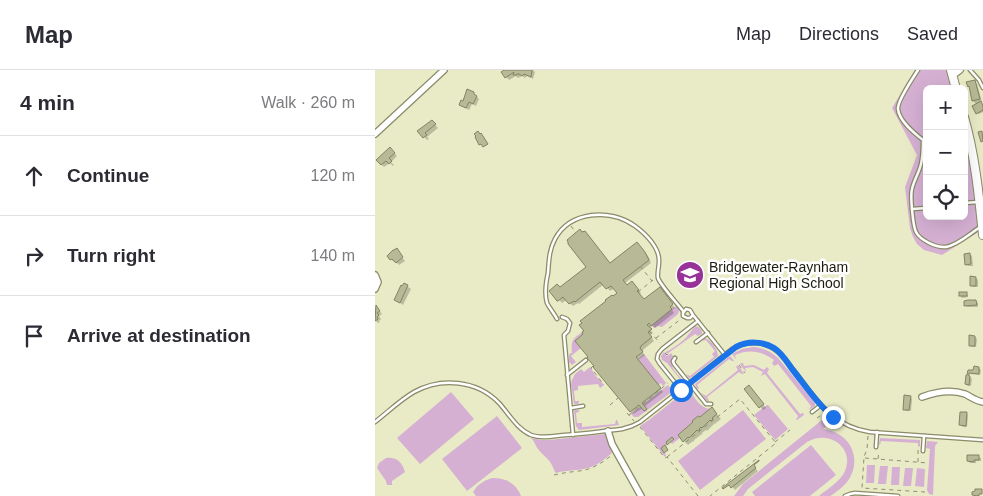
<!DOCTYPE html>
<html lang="en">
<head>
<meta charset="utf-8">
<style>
	:root { --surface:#fff; --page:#f7f7f7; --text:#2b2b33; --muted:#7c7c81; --line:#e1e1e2 }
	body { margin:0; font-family:Helvetica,sans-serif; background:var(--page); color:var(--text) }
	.controls { position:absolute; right:15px; top:15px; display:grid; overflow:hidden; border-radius:8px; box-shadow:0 5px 20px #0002 }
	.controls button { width:45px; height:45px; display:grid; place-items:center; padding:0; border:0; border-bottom:1px solid var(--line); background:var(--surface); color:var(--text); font:25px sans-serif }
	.stop { position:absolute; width:15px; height:15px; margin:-11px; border:4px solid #1a73e8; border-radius:50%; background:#fff }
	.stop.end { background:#1a73e8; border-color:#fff; box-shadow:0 1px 5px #0008 }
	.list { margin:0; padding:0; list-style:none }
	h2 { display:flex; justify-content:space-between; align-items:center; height:65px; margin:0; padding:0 20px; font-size:21px }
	h2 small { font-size:16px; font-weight:400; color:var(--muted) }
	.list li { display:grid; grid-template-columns:32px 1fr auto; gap:15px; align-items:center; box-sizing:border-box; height:80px; padding:0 20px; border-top:1px solid var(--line) }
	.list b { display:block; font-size:19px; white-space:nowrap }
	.list em { font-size:16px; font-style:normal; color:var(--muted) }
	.icon { flex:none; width:28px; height:28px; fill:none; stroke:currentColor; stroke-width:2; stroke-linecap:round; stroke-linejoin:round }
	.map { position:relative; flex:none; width:608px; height:426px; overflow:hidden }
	header { display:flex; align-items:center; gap:30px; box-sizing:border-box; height:70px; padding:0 25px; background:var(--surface); border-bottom:1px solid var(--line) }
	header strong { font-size:24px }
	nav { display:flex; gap:28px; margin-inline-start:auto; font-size:18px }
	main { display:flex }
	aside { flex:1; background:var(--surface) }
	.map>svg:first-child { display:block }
</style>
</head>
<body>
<header>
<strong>Map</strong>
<nav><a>Map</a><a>Directions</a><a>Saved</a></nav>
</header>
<main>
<aside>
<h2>4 min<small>Walk · 260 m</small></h2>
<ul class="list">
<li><svg class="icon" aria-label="ahead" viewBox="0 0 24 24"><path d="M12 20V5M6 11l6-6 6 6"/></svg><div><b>Continue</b></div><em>120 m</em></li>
<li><svg class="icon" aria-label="right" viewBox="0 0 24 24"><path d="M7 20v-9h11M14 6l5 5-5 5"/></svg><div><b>Turn right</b></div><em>140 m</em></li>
<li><svg class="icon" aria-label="arrive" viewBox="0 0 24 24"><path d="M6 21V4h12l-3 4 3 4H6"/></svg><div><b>Arrive at destination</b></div></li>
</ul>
</aside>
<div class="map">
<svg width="608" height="426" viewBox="0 0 608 426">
	<rect width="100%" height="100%" fill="#e9ebc6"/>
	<g fill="#d5b0d3">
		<path d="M540 0H572L576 19H552V146H589V60L593 73 605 161 567 185 549 180 542 174 538 167 535 158 530 117 542 85 517 38Z"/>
		<path d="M302 235 305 238 303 244 287 257 283 256 279 258 277 255Z"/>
		<path d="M321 256C324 257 328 260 327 264L323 266 320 264 292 284 290 282C295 281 310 270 313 265 316 262 317 259 321 256Z"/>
		<path d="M207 262 208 264 200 271 206 278 196 286 201 292 197 295 194 292V286L195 283H197C196 270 197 270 207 262Z"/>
		<path d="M330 268C336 270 343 280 343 286L317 307 314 308 311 304 315 306 339 287 337 284 340 281 331 270 327 271Z"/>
		<path d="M378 277C388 278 396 281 403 288L440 333V336L434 340 436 336 403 294 399 296 397 293 399 290C387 281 374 279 360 285L361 289 357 284 367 279Z"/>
		<path d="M289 282 292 286 296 283 298 286C292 296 303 304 309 312V313H308L292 293 287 290 286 286Z"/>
		<path d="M269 284 291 313 288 316 286 313 283 315 263 289Z"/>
		<path d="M355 286 359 291H357L354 289 322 315 324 318 322 319 320 314Z"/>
		<path d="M366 293H368L369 296 379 295 389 300 392 297 394 299 392 303 425 344 428 343 429 345 422 350H421L423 346 390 304 386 306 388 302 378 297 370 298 371 302 365 294Z"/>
		<path d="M363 295 369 304H367L364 302 332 327 334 331 333 332 326 323 331 326 363 300 361 297Z"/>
		<path d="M215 297 219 303V304L229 315 225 318 223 314 203 316V320L199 321 200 331H204V332L203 334H199L196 314 197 310 200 304 206 299 209 302Z"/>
		<path d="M293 315 298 321 263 347H259L256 344Z"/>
		<path d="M313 321H315C320 328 325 338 335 339L325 347 323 346 317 351 318 352 303 365 305 368 297 374 295 372 299 369 297 367 291 372 292 374 286 378 291 385 290 387 265 356 274 350 303 327 304 328Z"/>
		<path d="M76 322 99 349 45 394 22 368Z"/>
		<path d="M392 335H393L413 359 400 370 379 345Z"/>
		<path d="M200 340H203L205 341 201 343 202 353H207V357L240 354 241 350H242L244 355 204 360 201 356 199 341Z"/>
		<path d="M368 340 391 369 325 420 303 391Z"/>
		<path d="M122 346 147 378 92 421 67 389Z"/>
		<path d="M447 350 452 356 448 359C481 363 490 399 465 419 462 421 458 425 455 426 452 426 447 426 444 426 452 419 465 412 470 401 480 377 453 359 432 372L373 419 368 426H359L368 414Z"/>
		<path d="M230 364 237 383C229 390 220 397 209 399 199 401 190 400 181 403L180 402C175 388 171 389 163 379 160 375 160 372 156 368L166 370H174Z"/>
		<path d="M505 368 545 370V376L543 377V373L506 371 505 375 504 374Z"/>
		<path d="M552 371 563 372 560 376 558 425 554 424 552 420 555 379 551 378Z"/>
		<path d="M436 375 461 405 435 426H380L377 422Z"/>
		<path d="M11 388C22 387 27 392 30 402L17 411V415H12L11 411 2 398 4 393Z"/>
		<path d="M492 395H500L499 413H491Z"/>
		<path d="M505 396H513L511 414H503Z"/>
		<path d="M517 397H525L524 415H516Z"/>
		<path d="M530 398H538L536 416H528Z"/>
		<path d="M542 398 550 399 549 417 540 416Z"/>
		<path d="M117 408C131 408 141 413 146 426H101L98 422C103 414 108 411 117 408Z"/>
	</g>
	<g fill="#0003">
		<path d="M131 0H158L160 2 158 9 152 6 150 8 147 6 143 8 141 6 134 10 128 3Z"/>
		<path d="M600 11 602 14 607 32H605L608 36V42L604 44 602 43V35L598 31 595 17 594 16Z"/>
		<path d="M98 23 104 29 101 36 97 34 94 40 85 35Z"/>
		<path d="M57 51 63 58 52 67 54 69 52 70 44 61Z"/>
		<path d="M15 79 22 86 16 92 19 95 18 96 15 93 9 97 3 91Z"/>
		<path d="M265 177 273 186 276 193 250 213 252 216H260L266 223 264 225 269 231 287 221 300 238 297 240 299 243 280 258 278 256 274 258 278 263 275 265 279 271 269 279 267 282 270 285 263 290 288 322 269 337 273 343 268 338 258 344 256 341 210 264 238 227 244 223 240 218 235 221 229 214 204 234 203 233 198 236 192 230 187 233 180 225 186 219 235 194Z"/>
		<path d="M24 183 30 191 24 195 20 191 19 192 16 189Z"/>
		<path d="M595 184 597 186 598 196H593L591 194Z"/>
		<path d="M601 208 603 210V217H598L596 215Z"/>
		<path d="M29 214 36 219 28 235 21 230Z"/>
		<path d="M592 224 593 225V227L587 228 585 226Z"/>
		<path d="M601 231 603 233V237H592L590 235Z"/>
		<path d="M0 237H1L7 244 4 246 6 249 4 251 5 252 3 253 0 250Z"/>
		<path d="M600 267 602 269 601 277H597L595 275Z"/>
		<path d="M604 298 606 300 605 305 596 304 594 302H599Z"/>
		<path d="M592 307H595L597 309 596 316H593L591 314Z"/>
		<path d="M370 319H376L391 338 388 340Z"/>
		<path d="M535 327 537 329 536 341H531L529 339Z"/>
		<path d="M341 343 346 349 341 353V354L340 353 332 361 331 360 327 363 328 365 327 364 319 370V372L318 371 313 375 309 371 325 349Z"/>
		<path d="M591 343 593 345 592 357H588L586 355Z"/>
		<path d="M604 387 606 388V391H601V393H595L593 391Z"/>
		<path d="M378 396 383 401 360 420 355 414Z"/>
	</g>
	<g fill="#b8b996" stroke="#838462">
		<path d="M129 0H157L156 7 149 4 147 6 144 4H142V5H138L139 2 130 8 126 2Z"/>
		<path d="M600 10 605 29 597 31 594 16 593 17 591 12Z"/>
		<path d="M92 19 99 22V24L102 26 98 34 94 32 91 38 84 35 86 30 88 31Z"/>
		<path d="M606 31 608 36V40L601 44 597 36Z"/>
		<path d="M57 50 61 54 50 63 52 65 48 68 42 61Z"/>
		<path d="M103 61 105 64 106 63 113 74 108 77 106 74 104 75 100 67 101 66 99 64Z"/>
		<path d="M607 61 608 71 606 72 603 62Z"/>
		<path d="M15 77 20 83 14 88 17 91 14 94 11 91 6 95 1 90Z"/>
		<path d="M205 159 207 162 210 161 235 193 262 172 270 182 274 190 248 210 252 215 257 211 264 220 262 221 269 229 285 217 298 234 295 237 297 239 276 256 274 253 272 255 277 259 273 262 277 267 266 276 265 278 268 282 261 287 286 318 267 333 272 339 269 341 264 335 255 342 218 297 219 296 212 288 213 287 200 271 208 264 207 262 209 261 204 255 207 253 205 251 231 231 230 230 237 225 238 226 242 223 236 216 231 219 225 212 200 232 199 231 194 234 188 227 183 231H182L174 221 182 214 185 217 211 197 193 174V172L192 170Z"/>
		<path d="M22 178 28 187 21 193 17 189 15 190 12 186 18 180H19Z"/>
		<path d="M595 183 596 194 590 195 589 184Z"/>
		<path d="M595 206 601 207V216H595Z"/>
		<path d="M29 213 33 215 25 233 19 230 20 228 26 215 27 216Z"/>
		<rect x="584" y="222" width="8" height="4"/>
		<path d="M593 230H601L602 235 589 236V231Z"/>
		<path d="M1 235 5 241 2 243 4 245 2 247 3 249 0 251Z"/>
		<path d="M594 265 600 266V276H594Z"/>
		<path d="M599 296 604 297V304L594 303V306H595L594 315 590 314 591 305H592L593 300H598Z"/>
		<path d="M374 315 389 334 384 338 369 319Z"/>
		<path d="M529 325 536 326 534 340H528Z"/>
		<path d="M337 337 342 344 337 348 338 349 336 351 335 350 327 358 326 357 324 359 325 360 323 361 322 360 314 368 313 367 308 372 303 365 318 352 317 351 323 346 325 347Z"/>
		<path d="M585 342H592L591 356 584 355Z"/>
		<path d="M297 367 299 369 292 375 291 372Z"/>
		<path d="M290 375 293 380 289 383 286 378Z"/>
		<path d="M592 385H604V390H599V392L592 391Z"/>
		<path d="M384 390V391L379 395 381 398 356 418 354 415 348 419 347 418Z"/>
		<path d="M600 419H607V424H604V426L597 425V422L600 421Z"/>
	</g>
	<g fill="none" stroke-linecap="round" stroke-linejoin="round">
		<defs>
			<g id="lane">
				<path d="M543 0C538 8 522 31 523 39 524 51 539 63 548 70 548 78 548 86 546 94 544 103 539 110 537 119 535 126 538 156 541 162 545 170 561 178 571 177 583 175 594 164 604 158"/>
				<path d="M595 0 604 10 608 18"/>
				<path d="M589 133 603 132"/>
				<path d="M537 139 552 138"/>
				<path d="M318 245 315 248H312L308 246V243L311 239 315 240 318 245 350 285"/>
				<path d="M187 247 192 249 195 253 193 261 189 265 198 365"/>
				<path d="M182 249C179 243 175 239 172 233 169 223 171 212 173 203 174 191 174 180 180 169 195 141 235 138 260 156 271 164 285 178 284 192 284 197 282 203 283 208 286 216 302 233 308 241"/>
				<path d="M321 272 333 263"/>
				<path d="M300 288 298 291 299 294 331 334H336"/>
				<path d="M192 305 211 290"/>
				<path d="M306 320 285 294 282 289 283 284 287 279 323 251"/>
				<path d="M196 338 208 336"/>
				<path d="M437 342 446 335"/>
				<path d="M0 352C13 342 25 330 39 322 66 307 102 310 124 333 134 344 142 359 156 365 167 369 179 366 190 365 209 364 228 361 247 359L257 356 265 352 357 279C372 270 390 271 403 282 435 313 445 354 495 362L608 370"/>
				<path d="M501 377 502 362"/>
				<path d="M548 381 549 366"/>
				<path d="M470 426 475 424 480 423 523 426"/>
			</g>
			<g id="street">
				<path d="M577 6 585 0"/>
				<path d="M0 64 69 0"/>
				<path d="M0 205 3 212 0 219"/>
				<path d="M547 327C561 322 575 319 590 324 596 327 601 331 608 332"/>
				<path d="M233 361 237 374 266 426"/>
			</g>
			<g id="secondary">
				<path d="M576 0 581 19"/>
				<path d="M589 47C600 85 604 126 608 165"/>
			</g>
		</defs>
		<use href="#lane" stroke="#8a8b69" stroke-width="5"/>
		<use href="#street" stroke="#8a8b69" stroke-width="8"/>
		<use href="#secondary" stroke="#8a8b69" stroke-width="10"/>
		<g stroke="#8d8e74" stroke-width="1" stroke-dasharray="4 4" stroke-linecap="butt">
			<path d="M196 156 201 163"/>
			<path d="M265 196 277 211"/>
			<path d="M263 222 278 210"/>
			<path d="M274 261 285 273"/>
			<path d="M281 268 306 249"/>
			<path d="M290 283 292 285 295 282"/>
			<path d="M364 295 370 303"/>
			<path d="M218 296 216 298 229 315"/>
			<path d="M268 334 293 313"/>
			<path d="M235 335 243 328"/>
			<path d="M252 343 259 351"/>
			<path d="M254 345 265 336"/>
			<path d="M442 348 448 344"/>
			<path d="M265 357 290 388 292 387 323 426"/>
			<path d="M493 366 492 379 489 387 487 418 550 422"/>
			<path d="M400 372 415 360"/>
			<path d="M292 387 365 329 401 373 335 426"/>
			<path d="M490 388 553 393"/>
			<path d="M503 389 504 381"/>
			<path d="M543 392V380"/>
			<path d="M179 405C187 403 195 402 204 401 216 400 227 393 237 385"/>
		</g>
		<use href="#lane" stroke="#fff" stroke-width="2.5"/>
		<use href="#street" stroke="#fff" stroke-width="5.5"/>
		<use href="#secondary" stroke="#fff" stroke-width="8"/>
	</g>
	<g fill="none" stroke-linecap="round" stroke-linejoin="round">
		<path stroke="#1a73e8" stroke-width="6" d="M306 320 361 277C372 271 388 271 399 278 407 283 412 292 417 299 430 315 442 334 458 347"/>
	</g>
	<defs>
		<symbol id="school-disc" viewBox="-11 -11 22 22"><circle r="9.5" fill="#973398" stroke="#fff"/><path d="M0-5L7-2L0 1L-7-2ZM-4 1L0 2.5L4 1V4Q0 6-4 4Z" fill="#fff"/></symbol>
	</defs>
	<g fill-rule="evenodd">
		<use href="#school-disc" x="299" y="189" width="32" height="32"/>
	</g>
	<g text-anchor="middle" stroke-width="5" stroke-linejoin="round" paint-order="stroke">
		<g font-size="14" fill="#1c1c0f" stroke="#fff" text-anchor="start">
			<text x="334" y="202">Bridgewater-Raynham<tspan x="334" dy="16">Regional High School</tspan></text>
		</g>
	</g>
</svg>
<div class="controls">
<button>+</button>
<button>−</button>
<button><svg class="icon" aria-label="locate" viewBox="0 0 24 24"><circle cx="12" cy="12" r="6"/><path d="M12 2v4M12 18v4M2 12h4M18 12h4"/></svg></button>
</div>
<div class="stop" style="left:306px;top:320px"></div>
<div class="stop end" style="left:458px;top:347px"></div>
</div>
</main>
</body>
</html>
